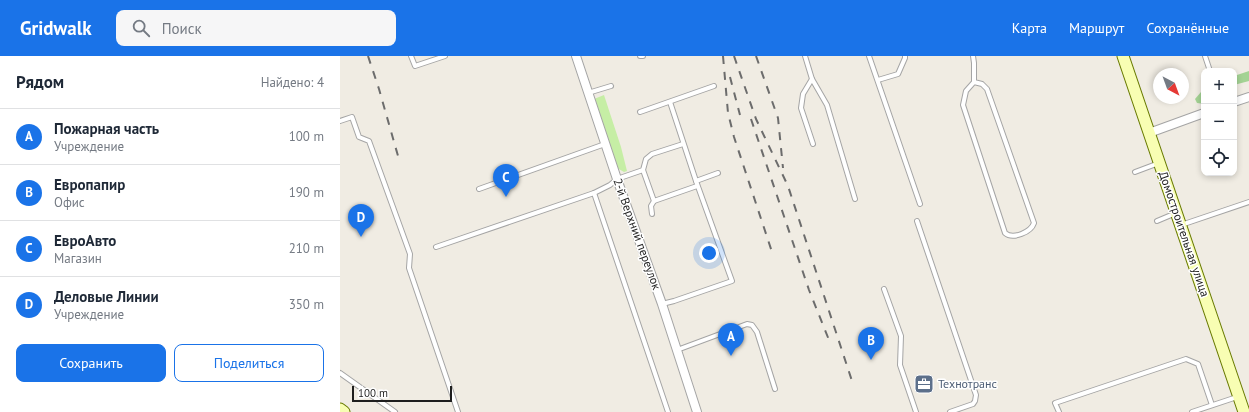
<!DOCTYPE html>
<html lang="ru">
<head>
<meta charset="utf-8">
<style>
	:root { --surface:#fff; --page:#f6f6f7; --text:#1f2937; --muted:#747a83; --line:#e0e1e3; --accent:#1a73e8 }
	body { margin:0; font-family:"PT Sans",sans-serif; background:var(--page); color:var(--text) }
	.controls { position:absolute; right:12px; top:12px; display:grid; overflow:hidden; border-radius:8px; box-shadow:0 2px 6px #0003 }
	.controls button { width:36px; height:36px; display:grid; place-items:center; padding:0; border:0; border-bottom:1px solid var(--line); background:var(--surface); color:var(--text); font:20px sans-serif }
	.compass { position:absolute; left:813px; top:12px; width:36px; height:36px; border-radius:50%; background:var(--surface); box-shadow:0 2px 6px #0003; rotate:139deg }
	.scale { position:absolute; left:12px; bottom:10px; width:100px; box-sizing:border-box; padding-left:4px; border:2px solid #1e1e1e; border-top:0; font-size:11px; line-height:14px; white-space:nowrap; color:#1e1e1e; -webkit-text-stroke:3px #fff; paint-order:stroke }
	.you { position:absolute; left:369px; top:197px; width:14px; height:14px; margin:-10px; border:3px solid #fff; border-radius:50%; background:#1a73e8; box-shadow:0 0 0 6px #1a73e833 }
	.badge { display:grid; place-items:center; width:26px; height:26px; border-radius:50%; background:var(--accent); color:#fff; font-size:13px; font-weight:700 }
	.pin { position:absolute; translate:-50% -33px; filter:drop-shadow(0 1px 2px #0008) }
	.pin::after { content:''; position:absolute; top:21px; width:14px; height:12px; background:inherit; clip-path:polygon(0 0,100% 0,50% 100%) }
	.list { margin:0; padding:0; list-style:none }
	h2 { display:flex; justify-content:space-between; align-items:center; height:52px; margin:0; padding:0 16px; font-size:17px }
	h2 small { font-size:13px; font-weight:400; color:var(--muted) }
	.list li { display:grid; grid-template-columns:26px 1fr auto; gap:12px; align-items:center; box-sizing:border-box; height:56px; padding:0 16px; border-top:1px solid var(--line) }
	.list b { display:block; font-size:15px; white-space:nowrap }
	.list p { margin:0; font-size:13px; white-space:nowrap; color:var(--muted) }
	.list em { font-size:13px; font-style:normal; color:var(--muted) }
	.actions { display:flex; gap:8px; padding:12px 16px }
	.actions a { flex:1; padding:9px 0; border:1px solid var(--accent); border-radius:8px; text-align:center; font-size:14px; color:var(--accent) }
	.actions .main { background:var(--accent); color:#fff }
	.icon { flex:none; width:22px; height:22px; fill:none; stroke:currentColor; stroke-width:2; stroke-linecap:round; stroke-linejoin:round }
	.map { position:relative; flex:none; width:909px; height:356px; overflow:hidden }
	header { display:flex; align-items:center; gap:24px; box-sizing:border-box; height:56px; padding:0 20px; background:var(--accent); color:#fff }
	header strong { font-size:19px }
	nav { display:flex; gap:22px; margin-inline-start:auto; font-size:14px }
	.search { width:280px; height:36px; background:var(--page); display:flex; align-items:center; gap:10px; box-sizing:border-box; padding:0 14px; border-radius:8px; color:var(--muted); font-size:15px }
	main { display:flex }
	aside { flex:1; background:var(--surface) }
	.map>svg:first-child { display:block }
</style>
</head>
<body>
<header>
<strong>Gridwalk</strong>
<div class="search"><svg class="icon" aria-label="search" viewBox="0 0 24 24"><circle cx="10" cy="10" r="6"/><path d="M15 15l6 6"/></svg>Поиск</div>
<nav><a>Карта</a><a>Маршрут</a><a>Сохранённые</a></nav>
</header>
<main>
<aside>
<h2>Рядом<small>Найдено: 4</small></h2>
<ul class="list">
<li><span class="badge">A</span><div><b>Пожарная часть</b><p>Учреждение</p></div><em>100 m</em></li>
<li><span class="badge">B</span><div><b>Европапир</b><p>Офис</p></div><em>190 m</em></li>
<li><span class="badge">C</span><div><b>ЕвроАвто</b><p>Магазин</p></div><em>210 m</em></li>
<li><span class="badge">D</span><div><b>Деловые Линии</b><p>Учреждение</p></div><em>350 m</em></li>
</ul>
<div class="actions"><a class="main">Сохранить</a><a>Поделиться</a></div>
</aside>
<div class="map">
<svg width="909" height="356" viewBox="0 0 909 356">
	<rect width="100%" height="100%" fill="#f0ece3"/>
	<path fill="#c6eea5" d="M264 39 281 91 287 115 284 116 277 112 254 43Z"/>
	<g fill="#a4d394">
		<path d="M909 15V25L894 29V20Z"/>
		<path d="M861 36 864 37V48L857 47 855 43Z"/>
	</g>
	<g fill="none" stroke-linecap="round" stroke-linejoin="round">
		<defs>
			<g id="lane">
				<path d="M71 0 75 10 105 0"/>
				<path d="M300 0H303"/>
				<path d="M465 0 472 23 487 49 515 143"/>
				<path d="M529 0 580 148"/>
				<path d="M633 0 634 7V26L626 35 623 49 665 177C673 184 691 176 694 167L647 33 642 28 634 26"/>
				<path d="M865 0 870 15"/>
				<path d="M472 23 463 38 461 52 473 88"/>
				<path d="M538 24 558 18 565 2V0"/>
				<path d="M248 37 271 30"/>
				<path d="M300 56 374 30"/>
				<path d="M0 65 12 61 19 81 29 85 70 198 69 212 118 356"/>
				<path d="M303 114 314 145 357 130"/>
				<path d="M795 116 819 107"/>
				<path d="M356 125 378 117"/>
				<path d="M139 133 265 88"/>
				<path d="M254 137 270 129 277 123 303 114 306 103 312 98 343 88"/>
				<path d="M312 158 311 150 314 145"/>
				<path d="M577 165 636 339 635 345 633 348 610 356"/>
				<path d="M817 165 836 157"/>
				<path d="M841 169 909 146"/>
				<path d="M96 191 254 137 328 356"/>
				<path d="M544 233 561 280 560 309 576 356"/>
				<path d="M322 248 334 245 392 225 356 125 330 46"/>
				<path d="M337 294 407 268 412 269 417 276 435 333"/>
				<path d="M0 317 55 356"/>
				<path d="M719 356 715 347 846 303 858 308 872 349"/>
				<path d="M852 356 897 341"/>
			</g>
			<g id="street">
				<path d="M236 0 277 123 322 248 357 356"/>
				<path d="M894 46 909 41"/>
				<path d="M809 77 864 57"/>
			</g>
			<g id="secondary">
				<path d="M783 0 904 356"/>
				<path d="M0 353 4 356"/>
			</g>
		</defs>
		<use href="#lane" stroke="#a5a5a5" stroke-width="6"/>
		<use href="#street" stroke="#a5a5a5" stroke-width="10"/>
		<use href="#secondary" stroke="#687a00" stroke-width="13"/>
		<use href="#lane" stroke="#fff" stroke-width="4"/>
		<use href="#street" stroke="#fff" stroke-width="8"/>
		<use href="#secondary" stroke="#f8feb3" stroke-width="11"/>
		<g stroke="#6c6c6c" stroke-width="2" stroke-dasharray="8 8" stroke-linecap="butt">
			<path d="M28 0 39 33 60 107"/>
			<path d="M383 0 388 57 394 81 433 199"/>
			<path d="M394 0 416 63 448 130 512 325"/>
			<path d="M416 0 438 62 443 112"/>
			<path d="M390 21 400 59"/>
			<path d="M411 63 469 234 489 284"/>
		</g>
	</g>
	<defs>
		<symbol id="office-square" viewBox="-11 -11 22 22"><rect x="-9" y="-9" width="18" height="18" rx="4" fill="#5c6f8a" stroke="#fff"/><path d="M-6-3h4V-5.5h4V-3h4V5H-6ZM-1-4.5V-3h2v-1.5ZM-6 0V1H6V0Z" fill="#fff"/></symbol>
	</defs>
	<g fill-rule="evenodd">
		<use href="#office-square" x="573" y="317" width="22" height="22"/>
	</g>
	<g text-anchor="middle" stroke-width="3" stroke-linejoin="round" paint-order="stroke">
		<g font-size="12" fill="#1e1e1e" stroke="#fff">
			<text transform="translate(297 178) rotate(70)" y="4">2-й Верхний переулок</text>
			<text transform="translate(844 178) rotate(71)" y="4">Домостроительная улица</text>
		</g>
		<g font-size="12" fill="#4e5e75" stroke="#fff" text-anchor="start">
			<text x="598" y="332">Технотранс</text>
		</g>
	</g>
</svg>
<div class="controls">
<button>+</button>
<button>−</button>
<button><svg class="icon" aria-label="locate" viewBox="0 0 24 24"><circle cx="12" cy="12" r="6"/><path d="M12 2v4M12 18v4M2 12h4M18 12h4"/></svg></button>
</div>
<svg class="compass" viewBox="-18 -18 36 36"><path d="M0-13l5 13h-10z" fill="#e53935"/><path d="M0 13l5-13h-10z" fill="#747a83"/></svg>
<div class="scale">100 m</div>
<div class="you"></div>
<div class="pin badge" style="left:391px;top:300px">A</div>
<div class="pin badge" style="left:531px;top:304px">B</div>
<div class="pin badge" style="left:166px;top:141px">C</div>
<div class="pin badge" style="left:21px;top:181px">D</div>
</div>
</main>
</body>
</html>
